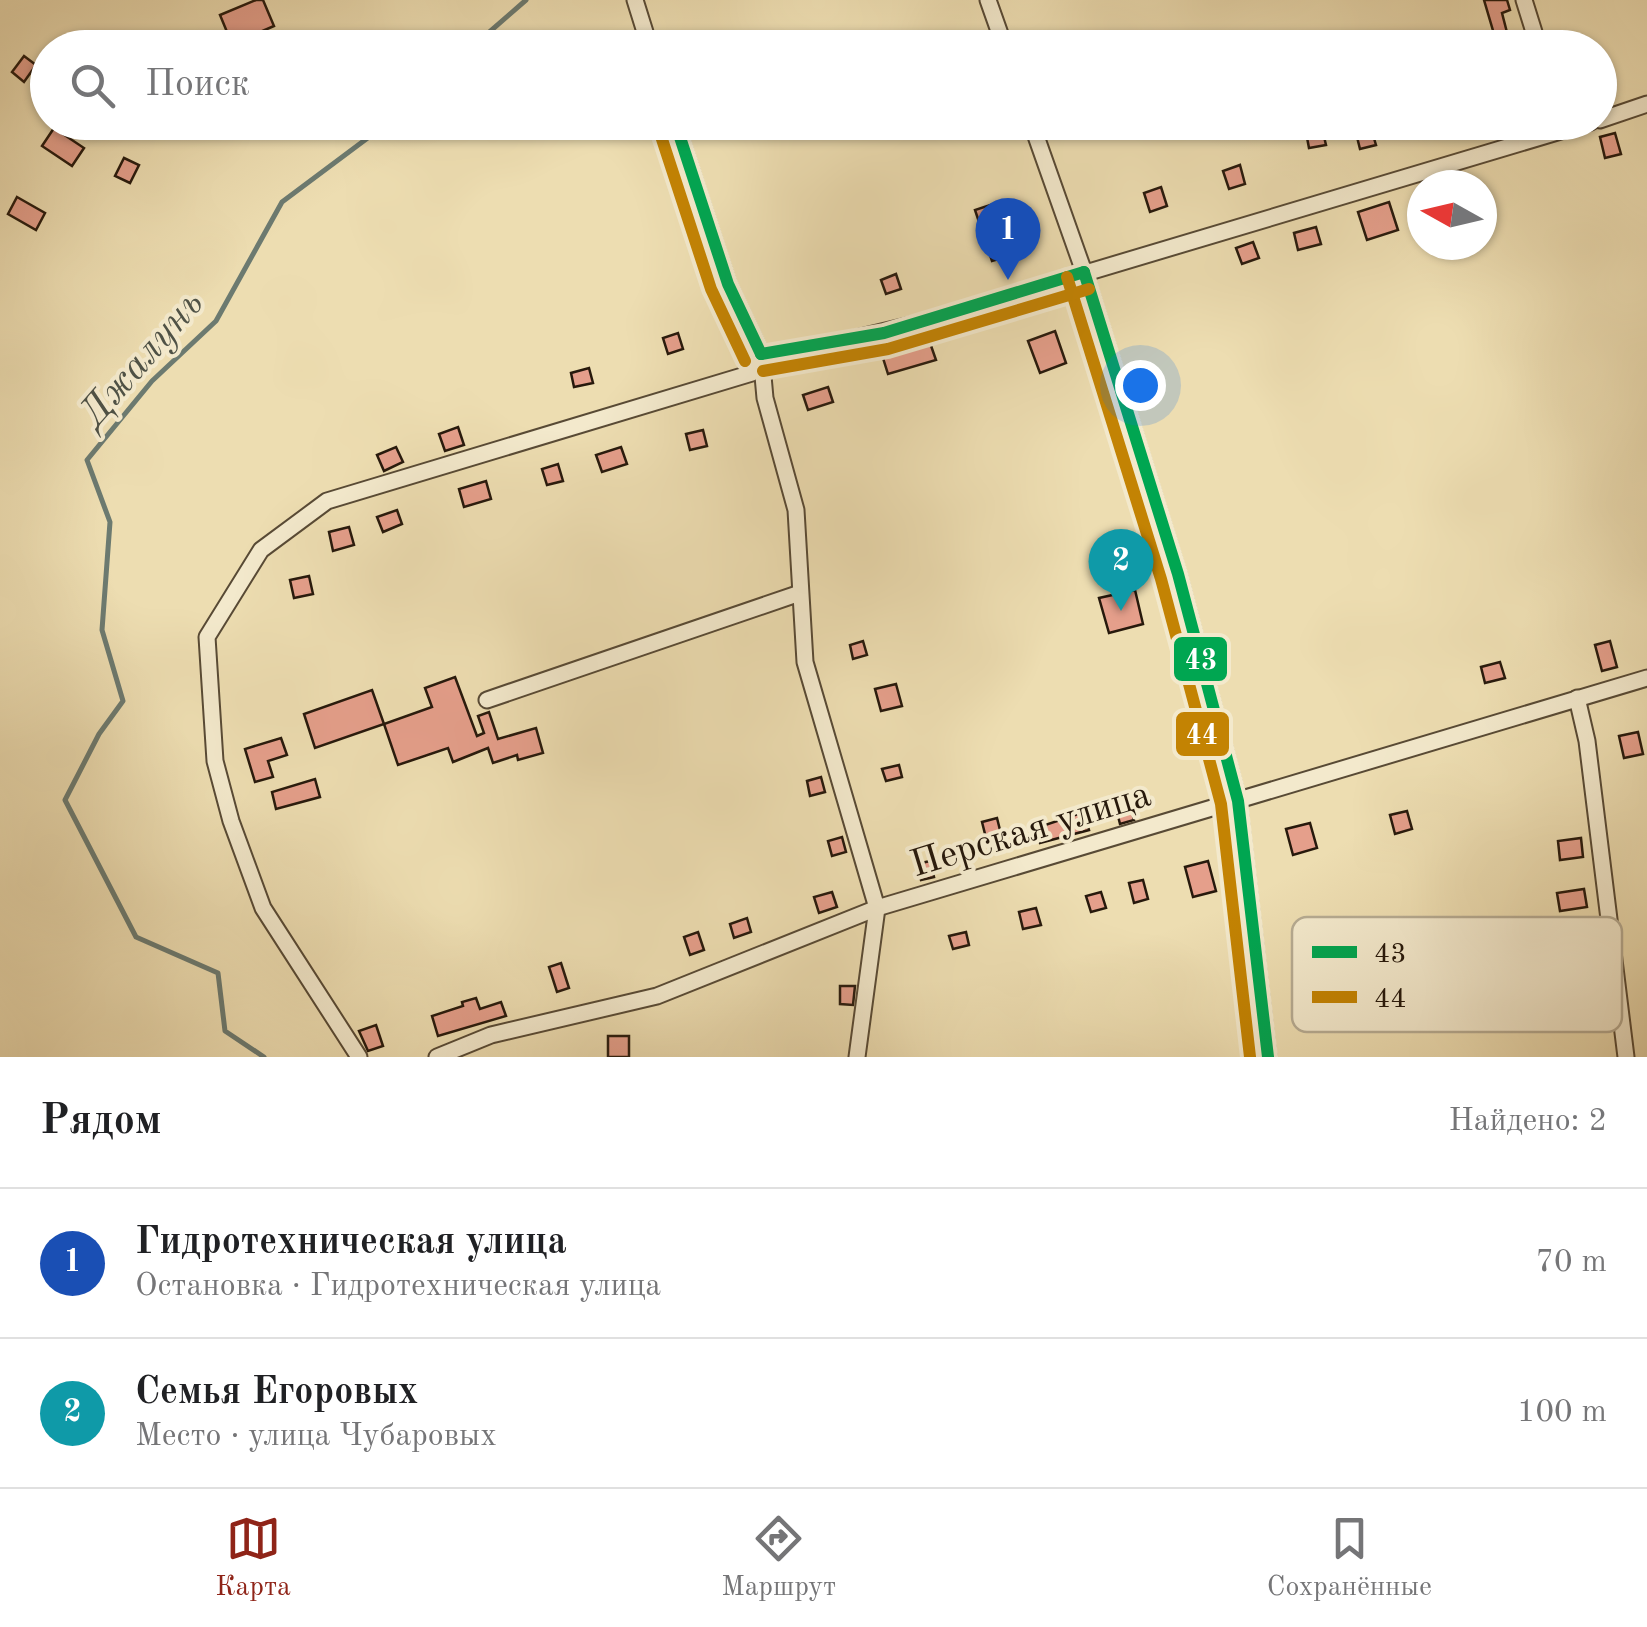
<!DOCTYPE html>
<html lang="ru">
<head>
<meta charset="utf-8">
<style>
	:root { --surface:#fff; --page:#f2f2f2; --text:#202124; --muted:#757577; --line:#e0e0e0; --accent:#8f2418 }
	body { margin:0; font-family:"Old Standard TT",serif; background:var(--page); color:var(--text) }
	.compass { position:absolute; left:1407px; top:170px; width:90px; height:90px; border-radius:50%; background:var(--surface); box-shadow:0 2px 8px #0004; rotate:278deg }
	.you { position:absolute; left:1140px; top:385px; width:35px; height:35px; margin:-25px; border:8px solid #fff; border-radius:50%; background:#1a73e8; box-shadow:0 0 0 15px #1a73e833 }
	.badge { display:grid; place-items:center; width:65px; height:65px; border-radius:50%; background:var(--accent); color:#fff; font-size:32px; font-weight:700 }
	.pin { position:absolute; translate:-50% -82px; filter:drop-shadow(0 2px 5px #0008) }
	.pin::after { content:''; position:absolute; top:52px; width:35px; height:30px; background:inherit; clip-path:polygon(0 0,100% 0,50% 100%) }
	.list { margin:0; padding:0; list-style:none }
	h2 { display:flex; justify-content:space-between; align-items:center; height:130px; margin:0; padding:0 40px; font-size:42px }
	h2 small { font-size:32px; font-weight:400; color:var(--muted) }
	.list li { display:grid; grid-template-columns:65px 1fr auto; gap:30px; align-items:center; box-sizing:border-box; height:150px; padding:0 40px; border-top:2px solid var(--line) }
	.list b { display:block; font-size:38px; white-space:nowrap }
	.list p { margin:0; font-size:32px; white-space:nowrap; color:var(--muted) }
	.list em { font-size:32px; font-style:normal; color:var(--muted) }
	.icon { flex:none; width:55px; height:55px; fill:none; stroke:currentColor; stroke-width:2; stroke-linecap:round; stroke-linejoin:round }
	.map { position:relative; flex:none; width:1647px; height:1057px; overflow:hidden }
	.search { position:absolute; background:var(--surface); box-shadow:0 2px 8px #0004; left:30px; right:30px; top:30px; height:110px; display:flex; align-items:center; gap:25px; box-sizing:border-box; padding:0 35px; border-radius:55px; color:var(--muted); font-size:38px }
	.sheet { height:430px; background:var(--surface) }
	nav { display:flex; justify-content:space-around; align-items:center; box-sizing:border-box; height:140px; border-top:2px solid var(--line); background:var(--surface); font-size:28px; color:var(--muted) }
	nav a { display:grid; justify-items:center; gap:5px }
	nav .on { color:var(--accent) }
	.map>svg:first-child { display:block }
</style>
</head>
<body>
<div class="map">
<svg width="1647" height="1057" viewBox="0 0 1647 1057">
	<rect width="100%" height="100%" fill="#edddb1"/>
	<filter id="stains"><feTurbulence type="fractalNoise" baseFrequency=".002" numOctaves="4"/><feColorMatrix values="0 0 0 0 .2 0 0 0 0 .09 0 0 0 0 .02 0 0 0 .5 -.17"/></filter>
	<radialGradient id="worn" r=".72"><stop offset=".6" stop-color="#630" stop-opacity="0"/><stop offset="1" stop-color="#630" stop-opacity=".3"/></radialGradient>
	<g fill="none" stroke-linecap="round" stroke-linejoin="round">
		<g stroke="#6c7a70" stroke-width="5">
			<path d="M471 48 526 0"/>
			<path d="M264 1057 225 1031 218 973 136 937 65 800 99 734 123 701 102 630 110 522 87 460 152 381 216 321 282 202 389 122"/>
		</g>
	</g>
	<g fill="#e59f8b" stroke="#27190c" stroke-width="2.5">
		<path d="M256 0H263L274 26 232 44 220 15Z"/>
		<path d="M1484 0H1507L1510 10 1502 13 1511 48H1491L1488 36 1494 34Z"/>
		<path d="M24 56 36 65 24 82 12 72Z"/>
		<path d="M1321 124 1326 145 1309 148 1305 127Z"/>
		<path d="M1370 125 1376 145 1360 149 1355 129Z"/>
		<path d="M54 128 84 148 72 166 42 146Z"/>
		<path d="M1615 133 1621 154 1605 158 1600 137Z"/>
		<path d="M124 158 139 165 130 183 115 176Z"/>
		<path d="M1240 165 1245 184 1229 189 1223 171Z"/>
		<path d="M1161 187 1167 206 1150 212 1144 193Z"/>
		<path d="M17 197 45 213 36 230 8 214Z"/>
		<path d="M1389 202 1398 230 1367 240 1358 212Z"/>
		<path d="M990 205 1006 257 992 261 975 210Z"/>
		<path d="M1316 227 1321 244 1298 250 1294 233Z"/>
		<path d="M1253 242 1259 258 1242 264 1236 248Z"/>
		<path d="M896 274 901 289 886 294 881 280Z"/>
		<path d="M1055 331 1066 363 1040 373 1028 341Z"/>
		<path d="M678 333 683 349 668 354 663 338Z"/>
		<path d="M929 340 936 360 888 374 883 358Z"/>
		<path d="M589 368 593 383 574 387 571 373Z"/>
		<path d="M828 387 833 402 808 410 803 395Z"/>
		<path d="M458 427 464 445 445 451 439 434Z"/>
		<path d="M703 430 707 446 690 450 686 434Z"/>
		<path d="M396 447 403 462 384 471 377 455Z"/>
		<path d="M621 447 627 464 602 472 596 455Z"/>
		<path d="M558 464 563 481 547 485 542 469Z"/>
		<path d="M486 481 491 499 464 507 459 489Z"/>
		<path d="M397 510 402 524 383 532 377 517Z"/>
		<path d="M349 527 354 545 333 551 329 532Z"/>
		<path d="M309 576 313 594 294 598 290 580Z"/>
		<path d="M1135 590 1143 624 1109 633 1099 598Z"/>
		<path d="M863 641 867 655 853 659 850 645Z"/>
		<path d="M1610 641 1617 667 1602 671 1595 645Z"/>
		<path d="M1500 662 1505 678 1485 683 1481 667Z"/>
		<path d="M455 677 477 736 484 733 478 716 489 712 498 739 536 728 543 753 518 760 517 755 493 763 488 748 453 762 448 748 398 765 384 724 432 707 425 688Z"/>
		<path d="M896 684 902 706 881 711 875 689Z"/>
		<path d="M372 690 384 724 315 748 304 714Z"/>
		<path d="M1638 732 1643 754 1624 758 1619 736Z"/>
		<path d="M281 738 287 755 268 761 273 777 255 782 245 749Z"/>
		<path d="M899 765 902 777 886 781 882 769Z"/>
		<path d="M821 777 825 792 810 796 807 781Z"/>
		<path d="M315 779 320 797 276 809 272 792Z"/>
		<path d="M1129 801 1134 820 1120 824 1115 804Z"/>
		<path d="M1407 811 1412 829 1395 834 1390 815Z"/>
		<path d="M1084 812 1089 830 1040 843 1036 828Z"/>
		<path d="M997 818 1004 846 989 850 982 822Z"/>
		<path d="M1310 823 1317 848 1293 855 1286 829Z"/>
		<path d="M842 837 846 852 832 856 828 841Z"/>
		<path d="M1581 838 1583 857 1560 860 1558 841Z"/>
		<path d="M930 861 934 877 921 880 917 864Z"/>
		<path d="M1208 861 1216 891 1193 897 1185 867Z"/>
		<path d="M1143 880 1148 899 1134 903 1129 883Z"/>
		<path d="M1584 889 1587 907 1560 911 1557 893Z"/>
		<path d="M832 892 837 907 819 913 814 897Z"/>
		<path d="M1101 892 1106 908 1091 912 1086 896Z"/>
		<path d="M1036 908 1041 925 1023 929 1019 912Z"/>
		<path d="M747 918 751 932 734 938 730 924Z"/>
		<path d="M698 932 704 950 690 955 684 937Z"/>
		<path d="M966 932 969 945 953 949 949 936Z"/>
		<path d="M561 963 569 988 557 992 549 967Z"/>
		<path d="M840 986H855L853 1005 840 1004Z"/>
		<path d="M476 998 480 1009 501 1002 506 1016 438 1036 432 1016 463 1006 462 1002Z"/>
		<path d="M376 1025 383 1046 368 1051 359 1031Z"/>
		<rect x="608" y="1036" width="21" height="21"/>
	</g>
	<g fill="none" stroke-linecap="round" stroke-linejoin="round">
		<defs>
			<g id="minor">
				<path d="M635 0 650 48"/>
				<path d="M988 0 1005 48"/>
				<path d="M1524 0 1539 48"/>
				<path d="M1600 120 1647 104"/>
				<path d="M675 122 728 284 761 354 765 398 796 510 805 662 877 908 857 1057"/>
				<path d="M1031 122 1084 272 1178 574 1238 801 1268 1057"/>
				<path d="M761 354 806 350 915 324 1591 122"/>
				<path d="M1577 698 1587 741 1626 1057"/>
				<path d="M487 700 800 593"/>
				<path d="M359 1057 263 908 231 821 215 761 207 637 261 550 327 501 752 373 761 354"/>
				<path d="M437 1057 491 1035 657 996 877 908 1647 678"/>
			</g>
		</defs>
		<use href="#minor" stroke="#584a35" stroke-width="19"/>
		<use href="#minor" stroke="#f3e9cc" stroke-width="15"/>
		<defs>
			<g id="bus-1">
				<path d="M675 122 728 284 761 354"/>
				<path d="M1084 272 1178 574 1238 801 1268 1057"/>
				<path d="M761 354 884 333 1084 272"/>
			</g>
			<g id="bus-2">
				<path d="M658 127 711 289 745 361"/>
				<path d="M1067 277 1161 579 1221 804 1250 1057"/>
				<path d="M763 371 888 349 1089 289"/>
			</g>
		</defs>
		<use href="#bus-1" stroke="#f3e9cc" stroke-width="20"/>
		<use href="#bus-2" stroke="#f3e9cc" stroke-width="20"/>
		<use href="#bus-1" stroke="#00a651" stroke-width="12"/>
		<use href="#bus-2" stroke="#c38303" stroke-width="12"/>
	</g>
	<g text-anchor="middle" stroke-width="8" stroke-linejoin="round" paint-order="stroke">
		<g font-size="38" fill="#27190c" stroke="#f3e9cc">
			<text transform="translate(1030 828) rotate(-17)" y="13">Перская улица</text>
		</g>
		<g font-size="40" font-style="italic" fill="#4f5246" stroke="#f3e9cc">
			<text transform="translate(140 357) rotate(-49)" y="14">Джалунь</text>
		</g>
	</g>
	<rect x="1292" y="917" width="330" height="115" rx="15" fill="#f3e9cc" stroke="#b6ab92" stroke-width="2.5"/>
	<rect x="1312" y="946" width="45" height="12" fill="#00a651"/>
	<rect x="1312" y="991" width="45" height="12" fill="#c38303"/>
	<g font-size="28" fill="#27190c">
		<text x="1374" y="962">43</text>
		<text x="1374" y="1007">44</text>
	</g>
	<g stroke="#f3e9cc" stroke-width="4">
		<rect x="1172" y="635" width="57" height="48" rx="10" fill="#00a651"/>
		<rect x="1174" y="710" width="57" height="48" rx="10" fill="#c38303"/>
	</g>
	<g font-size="28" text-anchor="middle" font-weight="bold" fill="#fff">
		<text x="1201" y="669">43</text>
		<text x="1202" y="744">44</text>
	</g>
	<rect width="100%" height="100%" filter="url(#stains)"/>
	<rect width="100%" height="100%" fill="url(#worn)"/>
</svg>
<svg class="compass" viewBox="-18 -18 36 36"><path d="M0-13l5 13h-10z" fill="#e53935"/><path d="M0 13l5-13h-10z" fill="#757577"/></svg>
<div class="you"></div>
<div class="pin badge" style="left:1008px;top:280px;background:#1a4fb4">1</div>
<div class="pin badge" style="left:1121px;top:611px;background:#0f9aa8">2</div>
<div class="search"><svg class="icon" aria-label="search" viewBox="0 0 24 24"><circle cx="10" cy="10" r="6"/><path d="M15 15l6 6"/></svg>Поиск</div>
</div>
<section class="sheet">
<h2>Рядом<small>Найдено: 2</small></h2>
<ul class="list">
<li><span class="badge" style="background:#1a4fb4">1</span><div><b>Гидротехническая улица</b><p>Остановка · Гидротехническая улица</p></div><em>70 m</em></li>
<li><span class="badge" style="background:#0f9aa8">2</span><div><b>Семья Егоровых</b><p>Место · улица Чубаровых</p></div><em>100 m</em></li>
</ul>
</section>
<nav>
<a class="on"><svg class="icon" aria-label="map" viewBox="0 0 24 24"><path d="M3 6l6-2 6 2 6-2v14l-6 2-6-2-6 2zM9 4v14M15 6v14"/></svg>Карта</a>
<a><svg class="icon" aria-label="directions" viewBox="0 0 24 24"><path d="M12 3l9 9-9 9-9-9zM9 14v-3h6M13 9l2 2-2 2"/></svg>Маршрут</a>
<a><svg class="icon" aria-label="saved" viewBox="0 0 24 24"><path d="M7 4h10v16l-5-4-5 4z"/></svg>Сохранённые</a>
</nav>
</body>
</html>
